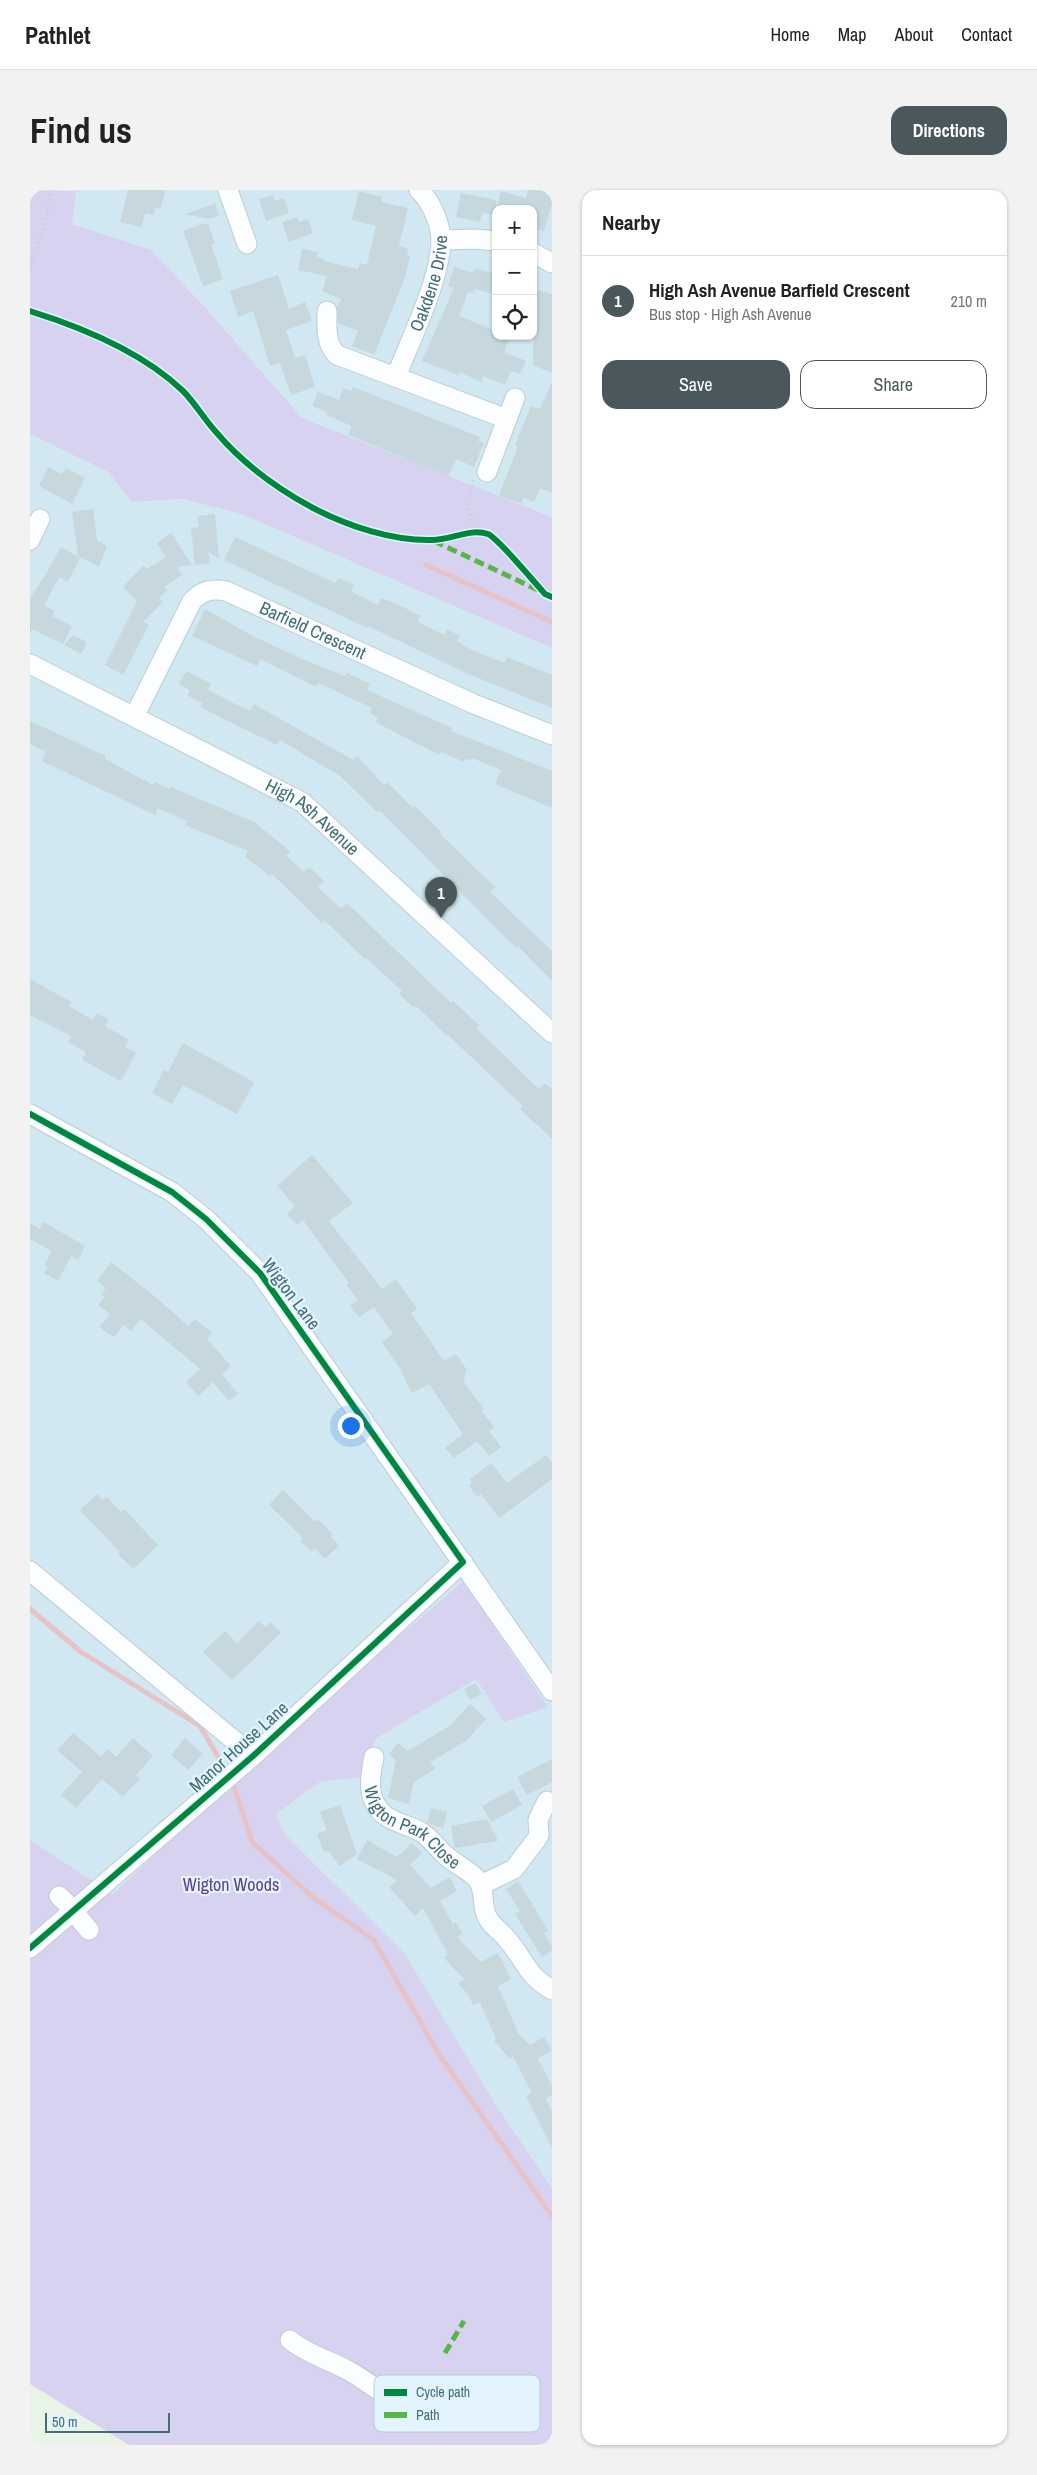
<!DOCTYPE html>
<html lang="en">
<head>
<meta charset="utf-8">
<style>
	:root { --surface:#fff; --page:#f2f2f2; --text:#222; --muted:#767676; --line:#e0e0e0; --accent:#4a585c }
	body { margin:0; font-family:"Archivo Narrow",sans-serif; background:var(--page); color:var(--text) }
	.controls { position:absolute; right:15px; top:15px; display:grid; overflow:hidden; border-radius:10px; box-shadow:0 1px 4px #0004 }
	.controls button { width:45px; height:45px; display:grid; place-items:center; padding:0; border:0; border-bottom:1px solid var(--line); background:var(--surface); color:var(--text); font:25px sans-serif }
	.scale { position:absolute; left:15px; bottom:12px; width:125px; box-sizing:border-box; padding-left:5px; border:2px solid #436e75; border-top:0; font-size:14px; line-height:18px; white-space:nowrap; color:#436e75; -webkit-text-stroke:4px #e4f4ff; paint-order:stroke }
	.you { position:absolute; left:320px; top:1235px; width:18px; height:18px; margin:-12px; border:4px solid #fff; border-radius:50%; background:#1a73e8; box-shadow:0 0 0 8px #1a73e833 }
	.badge { display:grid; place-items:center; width:32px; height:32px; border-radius:50%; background:var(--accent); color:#fff; font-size:16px; font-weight:700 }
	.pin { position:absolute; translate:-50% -41px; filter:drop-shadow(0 1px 2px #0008) }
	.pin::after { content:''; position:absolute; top:26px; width:18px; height:15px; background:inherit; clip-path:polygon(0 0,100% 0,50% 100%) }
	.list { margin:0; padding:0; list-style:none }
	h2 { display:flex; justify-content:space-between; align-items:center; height:65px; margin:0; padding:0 20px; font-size:21px }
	h2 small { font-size:16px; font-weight:400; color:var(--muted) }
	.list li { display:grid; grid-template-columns:32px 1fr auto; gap:15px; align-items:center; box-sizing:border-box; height:90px; padding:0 20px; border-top:1px solid var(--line) }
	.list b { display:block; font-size:19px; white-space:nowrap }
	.list p { margin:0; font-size:16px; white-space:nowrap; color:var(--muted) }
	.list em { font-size:16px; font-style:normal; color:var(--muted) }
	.actions { display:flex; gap:10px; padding:15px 20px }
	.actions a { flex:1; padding:11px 0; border:1px solid var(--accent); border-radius:15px; text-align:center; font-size:18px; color:var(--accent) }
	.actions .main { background:var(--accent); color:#fff }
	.icon { flex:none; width:28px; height:28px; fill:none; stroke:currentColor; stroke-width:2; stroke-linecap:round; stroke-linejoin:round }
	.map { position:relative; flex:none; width:522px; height:2255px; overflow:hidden; border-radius:15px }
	header { display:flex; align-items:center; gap:30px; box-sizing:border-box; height:70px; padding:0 25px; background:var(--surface); border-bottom:1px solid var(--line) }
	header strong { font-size:24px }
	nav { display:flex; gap:28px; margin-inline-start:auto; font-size:18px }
	.intro { display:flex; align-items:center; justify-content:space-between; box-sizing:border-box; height:120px; padding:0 30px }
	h1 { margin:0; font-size:35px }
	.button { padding:12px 22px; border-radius:15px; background:var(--accent); color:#fff; font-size:18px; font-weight:700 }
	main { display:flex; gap:30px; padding:0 30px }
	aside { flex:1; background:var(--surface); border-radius:15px; box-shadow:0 1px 4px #0004 }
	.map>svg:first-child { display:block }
</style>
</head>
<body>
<header>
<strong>Pathlet</strong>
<nav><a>Home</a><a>Map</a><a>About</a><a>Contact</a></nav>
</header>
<div class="intro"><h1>Find us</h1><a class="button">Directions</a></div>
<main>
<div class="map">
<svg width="522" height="2255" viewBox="0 0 522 2255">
	<rect width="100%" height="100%" fill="#e3eff6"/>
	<g fill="#d1e7f1" fill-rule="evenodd">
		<path d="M44 0H522V327L272 228 173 115 121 60 42 34 45 1ZM466 19H503V146H466Z"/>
		<path d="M0 244 78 282 102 312 153 309 211 324 522 458V1998L464 1912 300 1688 254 1643 246 1624 290 1592 332 1587 344 1549 446 1489 474 1532 518 1517 433 1391 225 1571 83 1704 0 1650Z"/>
	</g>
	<path fill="#e8f5e6" d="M0 2194 84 2244 99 2255H0Z"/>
	<g fill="#d7d2f0">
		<path d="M0 0 46 1 42 34 121 60 173 115 272 228 522 327V458L211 324 153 309 102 312 78 282 0 244Z"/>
		<path d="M433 1391 518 1517 474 1532 446 1489 345 1549 332 1587 290 1592 246 1624 254 1643 374 1763 464 1912 522 1998V2255H99L0 2194V1650L83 1704 225 1571Z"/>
	</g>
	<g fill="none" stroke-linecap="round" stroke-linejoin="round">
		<g stroke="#e7c2c7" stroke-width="5">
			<path d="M396 375 522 432"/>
			<path d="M0 1419 51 1462 170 1536 196 1580"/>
			<path d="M203 1593 222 1652 285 1709 344 1750 408 1863 522 2026"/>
		</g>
	</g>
	<g fill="#c6d8de">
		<path d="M98 0H135L131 19 125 17 124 25 115 23 112 37 90 32Z"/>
		<path d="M498 0H522V13L514 41 503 38V19H466L471 1 496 8Z"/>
		<path d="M329 1 352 7 351 12 378 18 369 56 379 59 377 66H380L375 87 344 165 322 156 328 141 308 133 307 118 311 109 292 101 297 86 268 80 272 59 288 62 287 67 294 69 293 71 328 79 330 73 337 75 346 36 322 30Z"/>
		<path d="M431 3 466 10V26L452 22 450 32 426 27Z"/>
		<path d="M243 5 245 11 254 8 259 23 236 31 229 9Z"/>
		<path d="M185 14 189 26 179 29 155 24Z"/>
		<path d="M267 27 269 32 278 29 283 43 259 52 252 32Z"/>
		<path d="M173 34H178L185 53 181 54 193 89 173 96 153 41Z"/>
		<path d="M424 77 443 83 445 78 466 84V105L445 99 443 103 438 102 429 126 466 141V146H480L474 162 496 171 490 184 481 181 475 195 453 186 451 192 430 182 428 185 392 171 424 98 418 96Z"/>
		<path d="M248 85 259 119 275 112 282 131 256 140 265 168 275 165 285 197 261 205 250 173 240 176 223 121 208 127 200 101Z"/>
		<path d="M503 99 522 104V183L503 175Z"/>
		<path d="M522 192V303L510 298 504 312 493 308 491 314 469 305 488 257 485 255 501 216 510 219Z"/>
		<path d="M323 197 450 247 448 251 454 253 444 277 426 269 418 286 318 245 322 236 296 225 297 222 282 216 288 202 309 210 313 198 321 201Z"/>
		<path d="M18 277 32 284 36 278 55 288 42 314 9 296Z"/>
		<path d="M63 319 67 350 77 356 69 377 48 366 42 322Z"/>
		<path d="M185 324 189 368 178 362 180 373 165 375 161 338 169 337 167 326Z"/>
		<path d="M141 343 162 375 147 377 152 385 134 397 137 400 129 408 133 412 113 432 119 435 93 485 75 475 107 411 93 397 113 376 117 379 136 367 127 353Z"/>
		<path d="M205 347 305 393 309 388 324 395 321 400 324 403 348 415 351 408 365 413 391 426 388 432 413 444 415 445 417 439 430 446 427 451 440 459 474 473 477 467 522 485V518L436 483 338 436 337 438 194 370Z"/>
		<path d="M31 357 50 368 38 392 29 387 14 416 25 421 22 426 42 436 33 454 2 439 0 443V408L14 387Z"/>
		<path d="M175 419 221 445 272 469 315 486 317 483 340 494 337 500 422 538 421 541 522 581V618L465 594 471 580 442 568 441 571 436 568 434 572 411 562 410 565 345 532 348 527 340 523 342 518 288 493 286 497 230 469 227 476 162 446Z"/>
		<path d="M43 445 57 452 51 464 34 455Z"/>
		<path d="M156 481 181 494 178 500 203 513 220 521 224 514 323 570 327 566 354 595 357 592 383 618 385 616 411 642 410 644 465 697 460 702 522 761V791L488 756 486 758 350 621 348 623 310 586 250 550 247 555 170 517 172 513 157 505 160 500 149 494Z"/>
		<path d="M0 531 76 566 75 569 123 595 125 592 140 599 141 597 224 632 260 661 256 666 274 682 279 677 294 691 288 697 311 719 317 713 421 813 423 811 449 835 446 838 509 899 515 893 522 899V949L490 919 493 916 418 845 417 846 386 816 384 818 369 804 372 801 336 768 335 769 294 730 292 733 242 684 240 686 215 667 218 661 155 635 157 631 128 618 125 625 12 571 16 562 0 554Z"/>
		<path d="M0 789 41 812 39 816 63 830 67 823 79 830 75 836 99 850 95 857 106 863 91 891 52 870 56 862 38 852 41 846 0 825Z"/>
		<path d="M153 853 224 892 207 924 153 895 142 914 122 903 134 880 138 882Z"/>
		<path d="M282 965 323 1013 299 1031 352 1099 366 1089 387 1119 381 1123 414 1171 426 1164 437 1180 433 1191 454 1219 452 1221 464 1237 459 1241 471 1257 459 1266 447 1251 424 1268 415 1258 433 1244 399 1194 382 1203 370 1179 352 1152 363 1144 344 1117 329 1127 320 1115 328 1110 316 1094 319 1093 273 1030 267 1035 257 1024 265 1016 247 996Z"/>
		<path d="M14 1032 55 1056 48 1070 41 1066 28 1091 14 1083 18 1077 14 1075 22 1061 0 1049V1033L10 1039Z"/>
		<path d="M81 1072 128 1109 158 1136 165 1129 182 1143 177 1149 201 1176 192 1184 208 1204 199 1211 183 1192 168 1206 156 1192 170 1179 111 1129 101 1141 94 1135 84 1147 72 1139 70 1136 80 1124 68 1115 75 1107 71 1104 76 1098 67 1091Z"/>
		<path d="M516 1265 522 1273V1289L469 1328 451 1304 447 1307 439 1295 442 1292 440 1289 461 1273 477 1293Z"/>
		<path d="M253 1300 285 1332 288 1329 302 1344 300 1346 309 1355 295 1369 285 1359 282 1362 270 1351 273 1348 239 1315Z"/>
		<path d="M67 1304 73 1310 77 1307 91 1322 94 1319 128 1355 103 1379 88 1364 90 1362 50 1320Z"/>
		<path d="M229 1431 235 1437 241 1432 251 1443 202 1490 173 1462 195 1441 207 1453Z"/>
		<path d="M446 1493 452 1504 440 1510 434 1499Z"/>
		<path d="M440 1514 456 1529 436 1551 400 1572 405 1579 384 1592 379 1614 358 1608 366 1570 359 1564 368 1553 378 1561 421 1535Z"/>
		<path d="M43 1543 71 1567 78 1559 86 1567 103 1548 123 1566 106 1585 110 1588 93 1607 72 1589 46 1618 31 1605 52 1582 27 1560Z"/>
		<path d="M155 1548 173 1564 158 1580 141 1565Z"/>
		<path d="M522 1569V1592L497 1605 487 1587Z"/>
		<path d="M483 1599 492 1615 461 1632 452 1616Z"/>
		<path d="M310 1615 327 1664 310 1676 298 1661 294 1662 287 1644 297 1640 290 1622Z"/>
		<path d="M401 1618 417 1622 413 1638 397 1633Z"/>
		<path d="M457 1629 468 1651 425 1658 421 1636Z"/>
		<path d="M337 1650 367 1667 382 1653 392 1663 380 1675 401 1698 420 1687 427 1701 410 1711 423 1734 426 1732 433 1744 427 1747 451 1772 468 1763 481 1789 468 1796 488 1843 500 1855 514 1847 522 1861 508 1868 522 1896V1905L515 1908 522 1921V1958L496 1906 502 1903 483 1866 480 1869 464 1851 466 1849 450 1812 443 1815 438 1804 428 1794 434 1789 414 1768 418 1764 393 1718 385 1726 359 1697 367 1690 327 1669Z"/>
		<path d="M488 1691 518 1740 514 1743 522 1757V1761L512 1767 485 1724 490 1721 476 1699Z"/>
	</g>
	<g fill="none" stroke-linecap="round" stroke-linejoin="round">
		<defs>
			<g id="minor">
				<path d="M198 0 217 54"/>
				<path d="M411 50 447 49 466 51"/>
				<path d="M503 63 522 73"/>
				<path d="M297 121C297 137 295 153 307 165L477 229"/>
				<path id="s1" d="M366 187C381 148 409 93 411 52 411 35 402 12 389 0"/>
				<path d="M457 282 485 208"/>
				<path d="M0 350 10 329"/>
				<path id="s2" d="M0 474 272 612 522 843"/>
				<path id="s3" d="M105 525 162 411C172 401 181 398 196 401L444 514 522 545"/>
				<path d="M0 924 142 1002 176 1029 230 1083 522 1501"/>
				<path d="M0 1381 223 1566"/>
				<path id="s4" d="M344 1567C341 1582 337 1601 346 1615 355 1632 375 1633 391 1642 400 1647 407 1658 415 1665 425 1674 437 1679 446 1688 456 1698 451 1712 456 1724 460 1736 470 1740 477 1749 496 1771 495 1784 522 1800"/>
				<path d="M451 1695 484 1679 506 1650 509 1645 508 1630 517 1611"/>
				<path d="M29 1706C41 1716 48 1728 59 1740"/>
				<path d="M0 1758 223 1566 433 1372"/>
				<path d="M260 2150C277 2164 299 2170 319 2181 339 2192 354 2207 377 2213"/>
			</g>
		</defs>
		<use href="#minor" stroke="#bccdd3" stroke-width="21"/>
		<g stroke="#c1cfd3" stroke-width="3" stroke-dasharray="1 4" stroke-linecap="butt">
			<path d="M0 77 15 34 22 0"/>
			<path d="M444 290C435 311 438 320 445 341"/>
		</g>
		<use href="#minor" stroke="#fbfdfe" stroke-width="19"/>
		<g stroke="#57b549" stroke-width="5" stroke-dasharray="10 5" stroke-linecap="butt">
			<path d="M404 351 508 400"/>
			<path d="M415 2163 434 2131"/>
		</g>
		<defs>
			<g id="cycleway">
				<path d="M0 121C51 137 114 163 153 201 165 213 174 229 186 242 213 274 246 298 283 318 318 336 362 351 402 350 421 350 440 338 458 344 469 349 503 391 515 404L522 407"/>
				<path d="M0 924 142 1002 176 1029 230 1083 433 1372 223 1566 0 1758"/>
			</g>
		</defs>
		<use href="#cycleway" stroke="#e4f4ff" stroke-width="9"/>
		<use href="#cycleway" stroke="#00873e" stroke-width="6"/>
	</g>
	<g text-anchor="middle" stroke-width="4.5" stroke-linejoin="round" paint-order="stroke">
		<g font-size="18" fill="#436e75" stroke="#e4f4ff">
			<text dy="6" stroke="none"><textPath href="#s1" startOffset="100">Oakdene Drive</textPath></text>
			<text dy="6" stroke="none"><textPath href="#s3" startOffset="260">Barfield Crescent</textPath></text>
			<text dy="6" stroke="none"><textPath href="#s2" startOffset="322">High Ash Avenue</textPath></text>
			<text transform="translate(261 1104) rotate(53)" y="6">Wigton Lane</text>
			<text transform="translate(209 1557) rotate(-42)" y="6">Manor House Lane</text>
			<text dy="6" stroke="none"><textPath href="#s4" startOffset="91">Wigton Park Close</textPath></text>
		</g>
		<g font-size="18" fill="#633f88" stroke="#e4f4ff">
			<text x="201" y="1701">Wigton Woods</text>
		</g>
	</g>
	<rect x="344" y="2185" width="166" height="57" rx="8" fill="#e4f4ff" stroke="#b4ccd6" stroke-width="1"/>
	<rect x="354" y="2199" width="23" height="7" fill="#00873e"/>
	<rect x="354" y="2222" width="23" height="6" fill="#57b549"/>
	<g font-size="14" fill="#436e75">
		<text x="386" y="2207">Cycle path</text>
		<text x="386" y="2230">Path</text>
	</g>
</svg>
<div class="controls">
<button>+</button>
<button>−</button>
<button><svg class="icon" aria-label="locate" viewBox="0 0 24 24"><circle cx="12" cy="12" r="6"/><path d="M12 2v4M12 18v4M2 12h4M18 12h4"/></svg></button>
</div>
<div class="scale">50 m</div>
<div class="you"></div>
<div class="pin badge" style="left:411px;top:728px">1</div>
</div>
<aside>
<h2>Nearby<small></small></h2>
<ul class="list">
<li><span class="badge">1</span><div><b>High Ash Avenue Barfield Crescent</b><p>Bus stop · High Ash Avenue</p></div><em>210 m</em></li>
</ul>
<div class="actions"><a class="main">Save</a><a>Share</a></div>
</aside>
</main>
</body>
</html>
